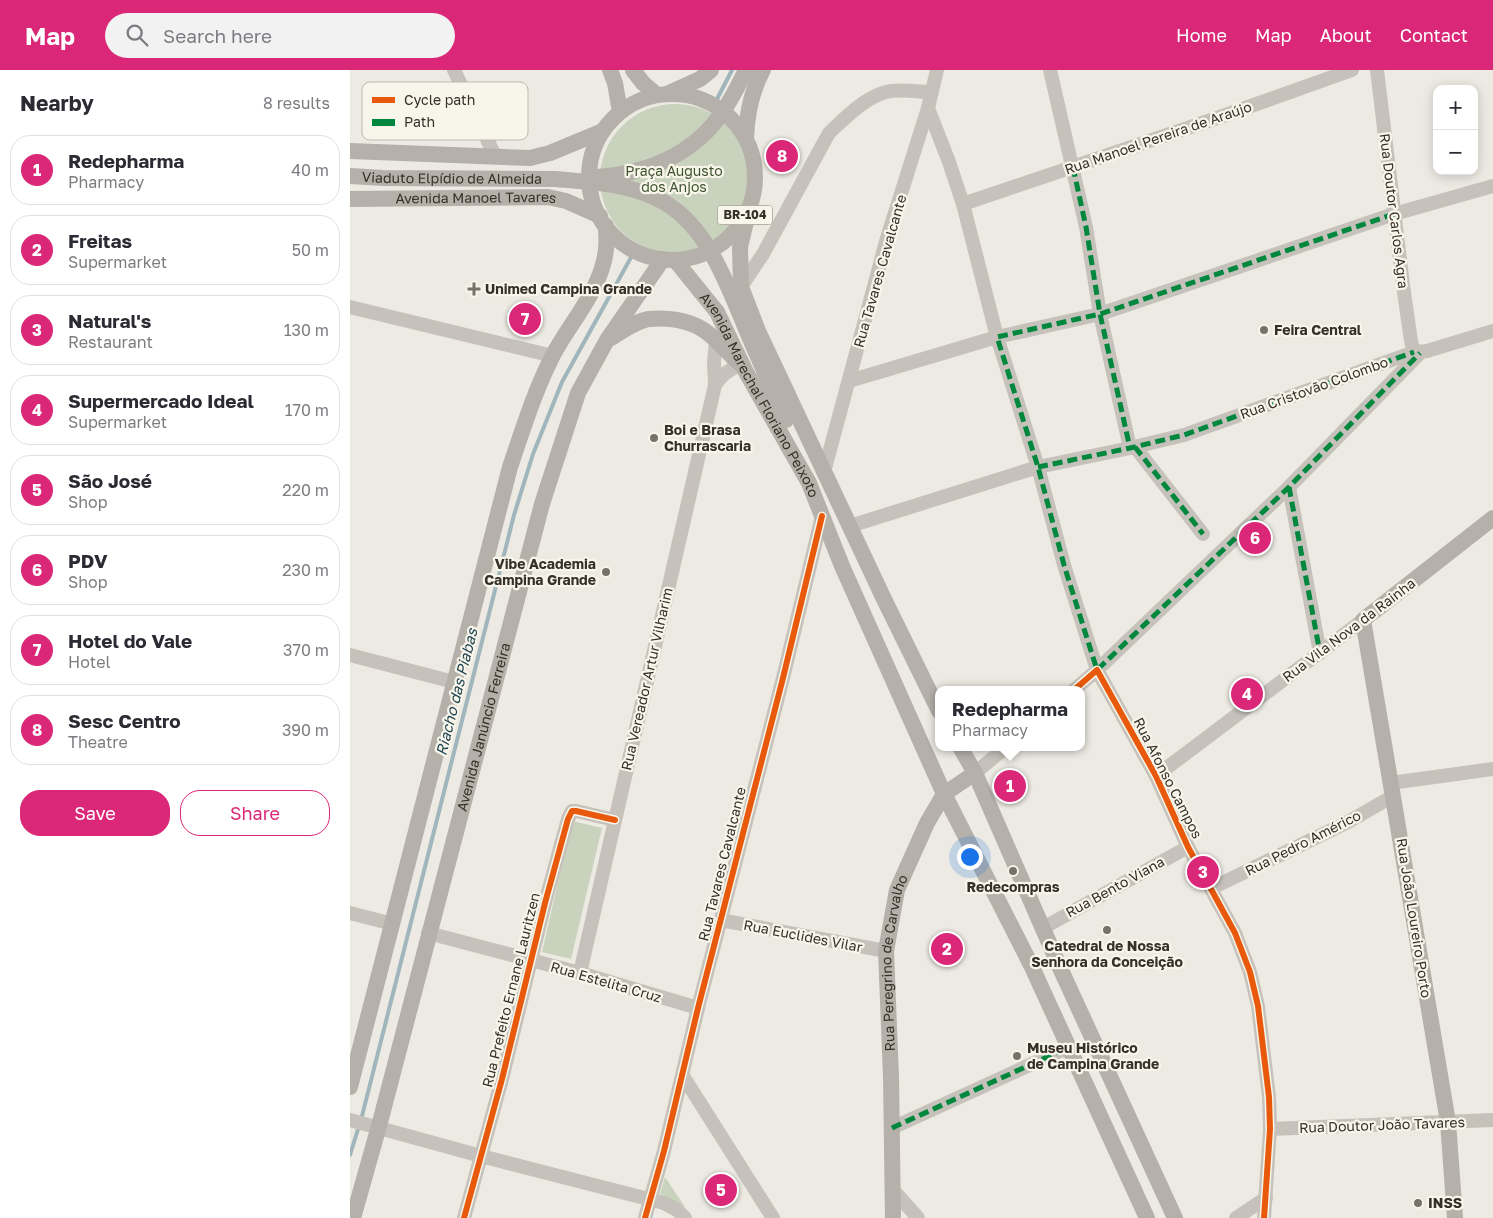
<!DOCTYPE html>
<html lang="en">
<head>
<meta charset="utf-8">
<style>
	:root { --surface:#fff; --page:#f2f2f3; --text:#2b2b33; --muted:#7c7c81; --line:#e1e1e2; --accent:#db2777 }
	body { margin:0; font-family:"Golos Text",sans-serif; background:var(--page); color:var(--text) }
	.controls { position:absolute; right:15px; top:15px; display:grid; overflow:hidden; border-radius:10px; box-shadow:0 2px 12px #0003 }
	.controls button { width:45px; height:45px; display:grid; place-items:center; padding:0; border:0; border-bottom:1px solid var(--line); background:var(--surface); color:var(--text); font:25px sans-serif }
	.you { position:absolute; left:619px; top:786px; width:18px; height:18px; margin:-12px; border:4px solid #fff; border-radius:50%; background:#1a73e8; box-shadow:0 0 0 8px #1a73e833 }
	.badge { display:grid; place-items:center; width:32px; height:32px; border-radius:50%; background:var(--accent); color:#fff; font-size:16px; font-weight:700 }
	.pin { position:absolute; translate:-50% -50%; border:2px solid #fff; box-shadow:0 1px 5px #0006 }
	.popup { position:absolute; left:585px; top:616px; width:150px; height:65px; box-sizing:border-box; display:grid; place-content:center; border-radius:10px; background:var(--surface); filter:drop-shadow(0 1px 4px #0005); font-size:16px; white-space:nowrap; color:var(--muted) }
	.popup b { font-size:19px; color:var(--text) }
	.popup::after { content:''; position:absolute; left:50%; top:100%; margin-left:-10px; border:10px solid transparent; border-top-color:var(--surface) }
	.list { margin:0; padding:0; list-style:none }
	h2 { display:flex; justify-content:space-between; align-items:center; height:65px; margin:0; padding:0 20px; font-size:21px }
	h2 small { font-size:16px; font-weight:400; color:var(--muted) }
	.list li { display:grid; grid-template-columns:32px 1fr auto; gap:15px; align-items:center; box-sizing:border-box; height:70px; margin:0 10px 10px; padding:0 10px; border:1px solid var(--line); border-radius:20px }
	.list b { display:block; font-size:19px; white-space:nowrap }
	.list p { margin:0; font-size:16px; white-space:nowrap; color:var(--muted) }
	.list em { font-size:16px; font-style:normal; color:var(--muted) }
	.actions { display:flex; gap:10px; padding:15px 20px }
	.actions a { flex:1; padding:11px 0; border:1px solid var(--accent); border-radius:20px; text-align:center; font-size:18px; color:var(--accent) }
	.actions .main { background:var(--accent); color:#fff }
	.icon { flex:none; width:28px; height:28px; fill:none; stroke:currentColor; stroke-width:2; stroke-linecap:round; stroke-linejoin:round }
	.map { position:relative; flex:none; width:1143px; height:1148px; overflow:hidden }
	header { display:flex; align-items:center; gap:30px; box-sizing:border-box; height:70px; padding:0 25px; background:var(--accent); color:#fff }
	header strong { font-size:24px }
	nav { display:flex; gap:28px; margin-inline-start:auto; font-size:18px }
	.search { width:350px; height:45px; background:var(--page); display:flex; align-items:center; gap:12px; box-sizing:border-box; padding:0 18px; border-radius:28px; color:var(--muted); font-size:19px }
	main { display:flex }
	aside { flex:1; background:var(--surface) }
	.map>svg:first-child { display:block }
</style>
</head>
<body>
<header>
<strong>Map</strong>
<div class="search"><svg class="icon" aria-label="search" viewBox="0 0 24 24"><circle cx="10" cy="10" r="6"/><path d="M15 15l6 6"/></svg>Search here</div>
<nav><a>Home</a><a>Map</a><a>About</a><a>Contact</a></nav>
</header>
<main>
<aside>
<h2>Nearby<small>8 results</small></h2>
<ul class="list">
<li><span class="badge">1</span><div><b>Redepharma</b><p>Pharmacy</p></div><em>40 m</em></li>
<li><span class="badge">2</span><div><b>Freitas</b><p>Supermarket</p></div><em>50 m</em></li>
<li><span class="badge">3</span><div><b>Natural's</b><p>Restaurant</p></div><em>130 m</em></li>
<li><span class="badge">4</span><div><b>Supermercado Ideal</b><p>Supermarket</p></div><em>170 m</em></li>
<li><span class="badge">5</span><div><b>São José</b><p>Shop</p></div><em>220 m</em></li>
<li><span class="badge">6</span><div><b>PDV</b><p>Shop</p></div><em>230 m</em></li>
<li><span class="badge">7</span><div><b>Hotel do Vale</b><p>Hotel</p></div><em>370 m</em></li>
<li><span class="badge">8</span><div><b>Sesc Centro</b><p>Theatre</p></div><em>390 m</em></li>
</ul>
<div class="actions"><a class="main">Save</a><a>Share</a></div>
</aside>
<div class="map">
<svg width="1143" height="1148" viewBox="0 0 1143 1148">
	<rect width="100%" height="100%" fill="#eceae2"/>
	<g fill="#c9d2bd">
		<circle cx="325" cy="109" r="75"/>
		<path d="M222 751 252 758 221 889 192 882Z"/>
		<path d="M315 1107 335 1137 310 1124Z"/>
	</g>
	<g fill="none" stroke-linecap="round" stroke-linejoin="round">
		<g stroke="#a0b6bc" stroke-width="4">
			<path d="M366 31 382 0"/>
			<path d="M11 1050 164 445 183 384 212 312 284 182"/>
			<path d="M0 1085 9 1056"/>
		</g>
		<g stroke="#c6c2bb" stroke-width="14">
			<path d="M104 0 145 86"/>
			<path d="M700 0 736 157 750 244 780 378"/>
			<path d="M1027 0 1053 215 1061 271 1064 282"/>
			<path d="M578 38 599 92 613 134 647 267 688 397 714 495 747 600 806 706 838 777 885 863 900 902 908 936 919 1027 920 1059 914 1148"/>
			<path d="M613 134 873 46 1002 0"/>
			<path d="M391 217 413 184 479 63C495 48 514 28 536 22 549 18 568 22 582 22"/>
			<path d="M0 237 203 286"/>
			<path d="M499 311 647 267 750 244 1044 144 1143 116"/>
			<path d="M365 315C371 305 380 299 390 295"/>
			<path d="M785 377 853 464"/>
			<path d="M474 402 537 168 578 38 587 0"/>
			<path d="M939 417 970 583"/>
			<path d="M500 456 688 397 780 378 834 365 1064 282 1077 281 1143 261"/>
			<path d="M0 585 104 612"/>
			<path d="M724 620 747 600 939 417 1070 283"/>
			<path d="M625 703 656 677"/>
			<path d="M806 706 1013 550"/>
			<path d="M1041 713 1143 699"/>
			<path d="M862 818 998 752 1043 726"/>
			<path d="M0 843 43 854"/>
			<path d="M370 850 536 881"/>
			<path d="M693 858 838 777"/>
			<path d="M78 863 230 903 348 938"/>
			<path d="M230 903 365 315 364 292 366 272"/>
			<path d="M333 1006 423 1148"/>
			<path d="M0 1050 131 1086 314 1133 327 1140 335 1148"/>
			<path d="M542 1058 719 977"/>
			<path d="M920 1059 1143 1050"/>
			<path d="M544 1121 568 1148"/>
			<path d="M114 1148 152 1009 195 833 218 749 222 741H226L265 750"/>
			<path d="M295 1148 314 1081 348 938 433 608 472 446"/>
			<path d="M886 1148 916 1128"/>
		</g>
		<g stroke="#b5b0aa" stroke-width="16">
			<path d="M260 0 265 13 270 42"/>
			<path d="M283 0 293 13 307 25"/>
			<path d="M319 23 350 9 361 0"/>
			<circle cx="322" cy="107" r="83"/>
			<path d="M396 68C397 43 401 22 413 0"/>
			<path d="M0 81 180 88 200 83 253 61"/>
			<path id="s1" d="M0 106 33 108 205 109"/>
			<path id="s2" d="M0 129 198 127 216 131 250 146"/>
			<path d="M399 139 390 177 391 217 408 261 432 312 533 527 589 641"/>
			<path id="s3" d="M325 190 367 242 396 302 459 413 492 496 594 724 681 895 797 1148"/>
			<path d="M261 268C272 261 286 251 299 249 316 247 338 250 352 259 364 266 378 283 389 293"/>
			<path d="M610 677 625 703 711 900 825 1148"/>
			<path d="M0 1017 160 397C173 359 185 320 203 285 221 251 252 219 256 179 257 172 256 164 256 156"/>
			<path id="s4" d="M3 1148 29 1056 192 434 228 323 257 270 313 189"/>
			<path id="s5" d="M543 1148 541 1007 536 881 547 820 577 753 594 724 625 703"/>
			<path d="M1105 1148 1098 1052 1013 550 1143 448"/>
		</g>
		<g stroke="#b5b0aa" stroke-width="16">
			<path d="M247 107C295 104 340 86 369 47 380 33 388 16 396 0"/>
			<path d="M205 109C239 112 275 113 306 128 356 151 376 212 396 259 409 290 423 320 436 350"/>
		</g>
		<g stroke="#00873e" stroke-width="5" stroke-dasharray="10 5" stroke-linecap="butt">
			<path d="M723 97 736 157 750 244 780 378"/>
			<path d="M1044 144 750 244 647 267 688 397 714 495 747 600 939 417 1070 283"/>
			<path d="M785 377 853 464"/>
			<path d="M688 397 780 378 834 365 1064 282"/>
			<path d="M939 417 970 583"/>
			<path d="M542 1058 719 977"/>
		</g>
		<defs>
			<g id="cycleway">
				<path d="M724 620 747 600 806 706 838 777 885 863 900 902 908 936 919 1027 920 1059 914 1148"/>
				<path d="M114 1148 152 1009 195 833 218 749 222 741H226L265 750"/>
				<path d="M295 1148 314 1081 348 938 433 608 472 446"/>
			</g>
		</defs>
		<use href="#cycleway" stroke="#f8f5ea" stroke-width="9"/>
		<use href="#cycleway" stroke="#e8590c" stroke-width="6"/>
	</g>
	<g fill="#76716a" stroke="#f8f5ea" stroke-width="2">
		<path d="M121.5 211.5h5v5h5v5h-5v5h-5v-5h-5v-5h5z"/>
		<circle cx="914" cy="260" r="5"/>
		<circle cx="304" cy="368" r="5"/>
		<circle cx="256" cy="502" r="5"/>
		<circle cx="663" cy="801" r="5"/>
		<circle cx="757" cy="860" r="5"/>
		<circle cx="667" cy="986" r="5"/>
		<circle cx="1068" cy="1133" r="5"/>
	</g>
	<g text-anchor="middle" stroke-width="4.5" stroke-linejoin="round" paint-order="stroke">
		<rect fill="#f8f5ea" stroke="#706b63" stroke-width="1" x="367.5" y="135.5" width="55" height="19" rx="4"/>
		<g font-size="12" font-weight="bold" fill="#363029">
			<text x="395" y="149">BR-104</text>
		</g>
		<g font-size="14" fill="#363029" stroke="#f8f5ea">
			<text transform="translate(808 68) rotate(-19)" y="5">Rua Manoel Pereira de Araújo</text>
			<text dy="5" stroke="none"><textPath href="#s1" startOffset="102">Viaduto Elpídio de Almeida</textPath></text>
			<text dy="5" stroke="none"><textPath href="#s2" startOffset="126">Avenida Manoel Tavares</textPath></text>
			<text transform="translate(1044 141) rotate(83)" y="5">Rua Doutor Carlos Agra</text>
			<text transform="translate(530 201) rotate(-74)" y="5">Rua Tavares Cavalcante</text>
			<text transform="translate(964 318) rotate(-20)" y="5">Rua Cristovão Colombo</text>
			<text dy="5" stroke="none"><textPath href="#s3" startOffset="160">Avenida Marechal Floriano Peixoto</textPath></text>
			<text transform="translate(999 560) rotate(-37)" y="5">Rua Vila Nova da Rainha</text>
			<text transform="translate(297 609) rotate(-77)" y="5">Rua Vereador Artur Vilharim</text>
			<text dy="5" stroke="none"><textPath href="#s4" startOffset="508">Avenida Janúncio Ferreira</textPath></text>
			<text transform="translate(818 708) rotate(63)" y="5">Rua Afonso Campos</text>
			<text transform="translate(953 773) rotate(-27)" y="5">Rua Pedro Américo</text>
			<text transform="translate(372 794) rotate(-76)" y="5">Rua Tavares Cavalcante</text>
			<text transform="translate(765 817) rotate(-29)" y="5">Rua Bento Viana</text>
			<text transform="translate(1064 848) rotate(81)" y="5">Rua João Loureiro Porto</text>
			<text transform="translate(453 866) rotate(11)" y="5">Rua Euclides Vilar</text>
			<text dy="5" stroke="none"><textPath href="#s5" startOffset="256">Rua Peregrino de Carvalho</textPath></text>
			<text transform="translate(256 912) rotate(16)" y="5">Rua Estelita Cruz</text>
			<text transform="translate(161 920) rotate(-76)" y="5">Rua Prefeito Ernane Lauritzen</text>
			<text transform="translate(1032 1055) rotate(-2)" y="5">Rua Doutor João Tavares</text>
		</g>
		<g font-size="14" fill="#3e522f" stroke="#f8f5ea">
			<text x="324" y="106">Praça Augusto<tspan x="324" dy="16">dos Anjos</tspan></text>
		</g>
		<g font-size="14" font-weight="bold" fill="#363029" stroke="#f8f5ea" text-anchor="start">
			<text x="135" y="224">Unimed Campina Grande</text>
			<text x="924" y="265">Feira Central</text>
			<text x="314" y="365">Boi e Brasa<tspan x="314" dy="16">Churrascaria</tspan></text>
			<text x="246" y="499" text-anchor="end">Vibe Academia<tspan x="246" dy="16">Campina Grande</tspan></text>
			<text x="663" y="822" text-anchor="middle">Redecompras</text>
			<text x="757" y="881" text-anchor="middle">Catedral de Nossa<tspan x="757" dy="16">Senhora da Conceição</tspan></text>
			<text x="677" y="983">Museu Histórico<tspan x="677" dy="16">de Campina Grande</tspan></text>
			<text x="1078" y="1138">INSS</text>
		</g>
		<g font-size="15" font-style="italic" fill="#224754" stroke="#f8f5ea">
			<text transform="translate(107 622) rotate(-76)" y="5">Riacho das Piabas</text>
		</g>
	</g>
	<rect x="12" y="12" width="166" height="58" rx="8" fill="#f8f5ea" stroke="#bebab0" stroke-width="1"/>
	<rect x="22" y="27" width="23" height="6" fill="#e8590c"/>
	<rect x="22" y="49" width="23" height="7" fill="#00873e"/>
	<g font-size="14" fill="#363029">
		<text x="54" y="35">Cycle path</text>
		<text x="54" y="57">Path</text>
	</g>
</svg>
<div class="controls">
<button>+</button>
<button>−</button>
</div>
<div class="you"></div>
<div class="pin badge" style="left:660px;top:716px">1</div>
<div class="popup"><b>Redepharma</b>Pharmacy</div>
<div class="pin badge" style="left:597px;top:879px">2</div>
<div class="pin badge" style="left:853px;top:802px">3</div>
<div class="pin badge" style="left:897px;top:624px">4</div>
<div class="pin badge" style="left:371px;top:1120px">5</div>
<div class="pin badge" style="left:905px;top:468px">6</div>
<div class="pin badge" style="left:175px;top:249px">7</div>
<div class="pin badge" style="left:432px;top:86px">8</div>
</div>
</main>
</body>
</html>
